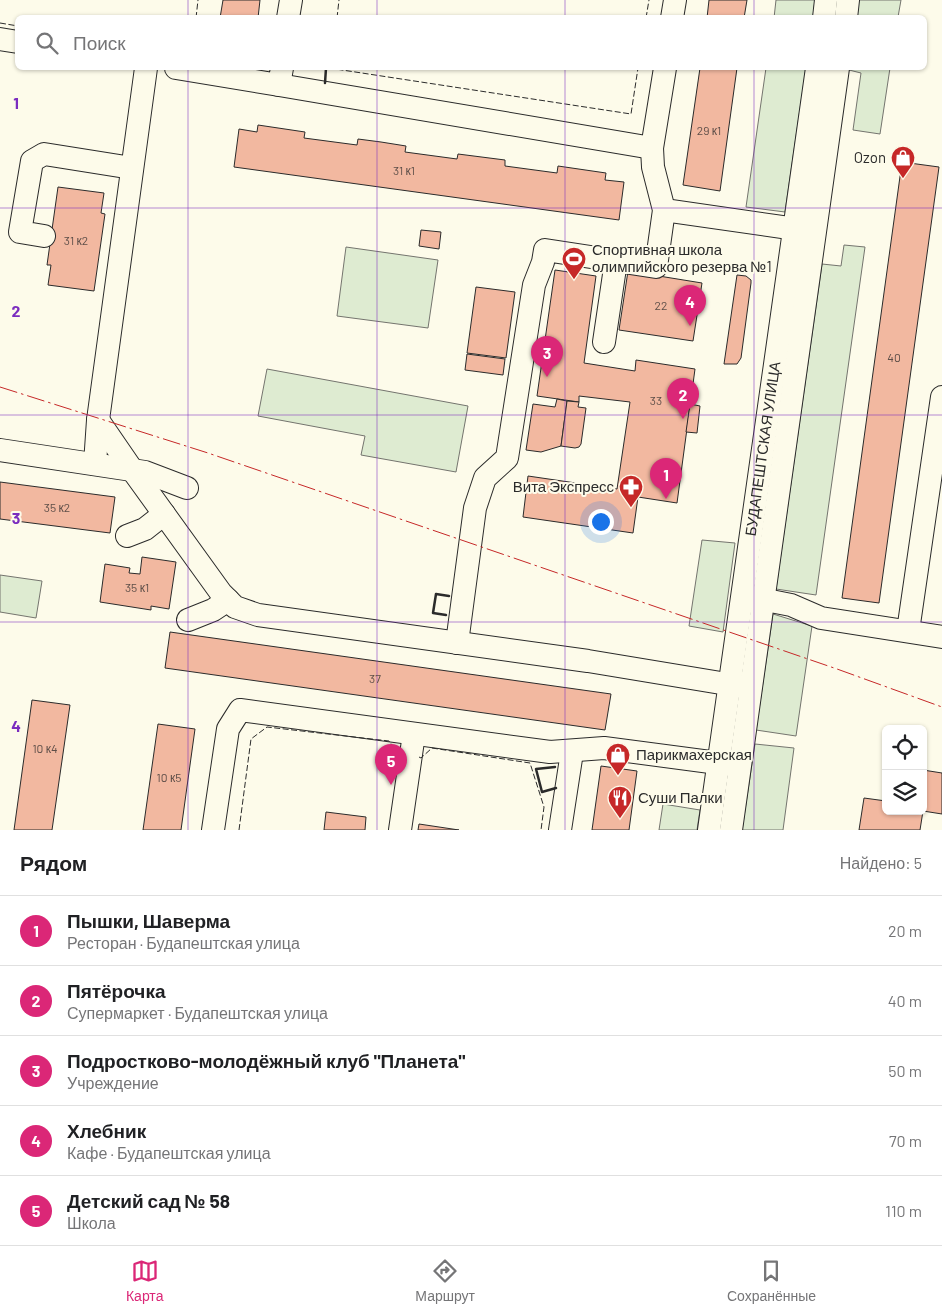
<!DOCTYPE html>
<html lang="ru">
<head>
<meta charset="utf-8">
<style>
	:root { --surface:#fff; --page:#f2f2f2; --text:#202124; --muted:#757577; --line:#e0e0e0; --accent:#db2777 }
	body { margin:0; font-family:Barlow,sans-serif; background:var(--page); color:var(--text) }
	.controls { position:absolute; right:15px; bottom:15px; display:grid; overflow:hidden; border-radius:8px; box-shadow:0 1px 4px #0004 }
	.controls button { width:45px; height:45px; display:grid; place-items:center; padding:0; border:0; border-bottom:1px solid var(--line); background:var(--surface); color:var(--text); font:25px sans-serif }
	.you { position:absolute; left:600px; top:521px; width:18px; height:18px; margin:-12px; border:4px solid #fff; border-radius:50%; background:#1a73e8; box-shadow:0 0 0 8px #1a73e833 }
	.badge { display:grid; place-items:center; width:32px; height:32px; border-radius:50%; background:var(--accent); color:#fff; font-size:16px; font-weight:700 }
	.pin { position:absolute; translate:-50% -41px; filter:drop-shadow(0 1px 2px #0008) }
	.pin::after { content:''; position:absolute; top:26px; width:18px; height:15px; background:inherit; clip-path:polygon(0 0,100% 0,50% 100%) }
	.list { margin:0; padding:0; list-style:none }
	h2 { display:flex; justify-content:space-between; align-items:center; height:65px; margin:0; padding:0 20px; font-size:21px }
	h2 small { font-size:16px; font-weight:400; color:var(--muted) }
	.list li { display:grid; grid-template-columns:32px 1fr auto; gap:15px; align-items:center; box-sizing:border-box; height:70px; padding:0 20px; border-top:1px solid var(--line) }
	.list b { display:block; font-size:19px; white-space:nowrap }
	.list p { margin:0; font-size:16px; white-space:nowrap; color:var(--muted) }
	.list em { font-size:16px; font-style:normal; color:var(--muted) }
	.icon { flex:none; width:28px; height:28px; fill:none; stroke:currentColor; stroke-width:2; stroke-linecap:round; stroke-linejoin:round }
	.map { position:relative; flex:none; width:942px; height:830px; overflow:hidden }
	.search { position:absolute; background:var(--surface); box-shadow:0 1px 4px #0004; left:15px; right:15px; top:15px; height:55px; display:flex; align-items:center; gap:12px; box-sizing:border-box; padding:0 18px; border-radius:8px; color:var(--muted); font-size:19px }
	.sheet { height:415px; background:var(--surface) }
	nav { display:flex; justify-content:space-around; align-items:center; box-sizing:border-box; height:70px; border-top:1px solid var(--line); background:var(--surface); font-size:14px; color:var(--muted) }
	nav a { display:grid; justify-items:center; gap:2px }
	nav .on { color:var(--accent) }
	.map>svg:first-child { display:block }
</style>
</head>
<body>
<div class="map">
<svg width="942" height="830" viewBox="0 0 942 830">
	<rect width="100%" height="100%" fill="#fdfbea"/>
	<g fill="#deebd1" stroke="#74746e">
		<path d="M776 0H815L813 17 774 18Z"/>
		<path d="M859 0H901L898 17 856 18Z"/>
		<path d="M766 68H806L785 212 746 207Z"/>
		<path d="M849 68H890L880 134 853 130 861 73 849 70Z"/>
		<path d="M844 245 865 247 816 595 776 589 822 264 841 266Z"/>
		<path d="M346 247 438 260 428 328 337 316Z"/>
		<path d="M267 369 468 406 456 472 361 455 365 436 258 416Z"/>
		<path d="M702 540 735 543 723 632 689 626Z"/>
		<path d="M0 575 42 581 36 618 0 612Z"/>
		<path d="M773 614 812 626 796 736 756 730Z"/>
		<path d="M755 744 794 748 783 830H742Z"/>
		<path d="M663 804 700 810 697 830H659Z"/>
	</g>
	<g fill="#f2b8a0" stroke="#2b2b2b">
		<path d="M223 0H260L258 18H220Z"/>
		<path d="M709 0H747L744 18H707Z"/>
		<path d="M700 68H737L720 191 683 185Z"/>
		<path d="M258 125 305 132 304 138 357 145 358 139 381 142 406 146 405 152 457 159 458 154 505 160V166L557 173 558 166 606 173 605 180 624 182 619 220 234 167 239 129 257 132Z"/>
		<path d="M902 162 939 167 879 603 842 598Z"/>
		<path d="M58 187 104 193 101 213 105 214 94 291 48 285 51 265H47Z"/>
		<path d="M421 230 441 232 439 249 419 246Z"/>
		<path d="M555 270 596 276 584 363 635 371 636 360 695 369 677 503 638 497 633 533 523 517 528 476 617 489 630 402 579 396V402L537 396Z"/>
		<path d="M628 271 702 283 693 341 619 330Z"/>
		<path d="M737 275 746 276 751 280V283L741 358 737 364H724Z"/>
		<path d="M476 287 515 292 506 358 467 353Z"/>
		<path d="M467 354 505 359 503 375 465 370Z"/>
		<path d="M557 399 567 401 561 446 541 452 526 450 533 404 555 407Z"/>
		<path d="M567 401 579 402 578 407 586 408 581 444 579 447 575 448 561 446Z"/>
		<path d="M690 404 700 406 697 433 686 432Z"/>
		<path d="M0 482 115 497 110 533 0 519Z"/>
		<path d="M142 557 176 562 169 609 151 606V610L100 602 105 564 130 568 129 573 140 574Z"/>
		<path d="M170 632 611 694 605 730 165 668Z"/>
		<path d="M32 700 70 705 52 830H14Z"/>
		<path d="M158 724 195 729 181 830H143Z"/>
		<path d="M601 766 637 771 629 830H592Z"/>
		<path d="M923 770 942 773V814L923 811 920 830H859L864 798 886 801V811H923Z"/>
		<path d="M326 812 366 817 365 830H324Z"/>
		<path d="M419 824 459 830H418Z"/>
	</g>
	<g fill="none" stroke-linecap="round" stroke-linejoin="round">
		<defs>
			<g id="minor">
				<path d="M288 18 291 0"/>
				<path d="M672 18 675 0"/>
				<path d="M824 18 826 0"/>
				<path d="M846 18 848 0"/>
				<path d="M0 39 18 42"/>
				<path d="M176 68 279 85 282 68"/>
				<path d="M279 85 652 148"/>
				<path d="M664 210 810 231"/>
				<path d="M44 236 20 232 32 161 44 154 132 168"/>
				<path d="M604 342 616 261"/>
				<path d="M98 420 133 471 221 593 235 607 258 615 588 661 745 687"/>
				<path d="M0 450 145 472 187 488"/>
				<path d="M95 464 98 420 146 68"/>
				<path d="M127 536 145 529 164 514"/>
				<path d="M751 597 791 605 821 618 942 637"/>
				<path d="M188 620 213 610 228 600"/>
				<path d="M908 631 942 397"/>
				<path d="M457 643 475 508 485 478 507 458 534 285 543 262 545 250 656 267 664 210 653 167 652 148 665 68"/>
				<path d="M213 830 228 729 240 710 550 752 604 748 733 765"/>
				<path d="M400 830 414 734"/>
				<path d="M560 830 572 752"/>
				<path id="s1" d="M709 830 817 68"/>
				<path d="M731 830 838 68"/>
			</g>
		</defs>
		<use href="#minor" stroke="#2b2b2b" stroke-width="24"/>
		<use href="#minor" stroke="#fdfbea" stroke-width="22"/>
		<g stroke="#2b2b2b" stroke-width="1" stroke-dasharray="6 2.5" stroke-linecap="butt">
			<path d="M196 18 198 0"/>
			<path d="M337 18 339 0"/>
			<path d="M646 18 649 0"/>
			<path d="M0 23 18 26"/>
			<path d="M329 68 631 114 638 68"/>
			<path d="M419 757 421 758 432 748 530 763 544 807 541 830"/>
			<path d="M239 830 251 739 267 727 389 741 400 755H404"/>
		</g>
		<g stroke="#2b2b2b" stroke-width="2.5">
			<path d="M325 83 326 68"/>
			<path d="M446 615 433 613 436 594 449 596"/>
			<path d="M555 767 536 769 542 792 556 788"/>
		</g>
		<path stroke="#c62828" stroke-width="1" stroke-dasharray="18 4 2.5 4" stroke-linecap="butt" d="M0 387 208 453 837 669 942 707"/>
	</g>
	<path fill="none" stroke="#7b2cbf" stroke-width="1" stroke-opacity="0.55" d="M188 0V18M377 0V18M565 0V18M754 0V18M188 68V830M377 68V830M565 68V830M754 68V830M0 208H942M0 415H942M0 622H942"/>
	<defs>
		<symbol id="shop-pin" viewBox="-11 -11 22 30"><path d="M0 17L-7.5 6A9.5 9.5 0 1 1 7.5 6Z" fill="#c62828" stroke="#fdfbea"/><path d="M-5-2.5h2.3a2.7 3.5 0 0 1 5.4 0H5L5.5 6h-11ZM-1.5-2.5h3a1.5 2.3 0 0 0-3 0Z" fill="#fff"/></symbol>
		<symbol id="stadium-pin" viewBox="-11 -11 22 30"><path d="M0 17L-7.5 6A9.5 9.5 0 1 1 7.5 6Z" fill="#c62828" stroke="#fdfbea"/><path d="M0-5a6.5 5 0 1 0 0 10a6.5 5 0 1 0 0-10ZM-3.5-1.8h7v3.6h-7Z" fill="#fff"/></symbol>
		<symbol id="pharmacy-pin" viewBox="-11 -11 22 30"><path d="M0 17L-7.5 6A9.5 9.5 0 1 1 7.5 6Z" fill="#c62828" stroke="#fdfbea"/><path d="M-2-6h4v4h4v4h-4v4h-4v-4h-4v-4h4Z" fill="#fff"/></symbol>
		<symbol id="restaurant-pin" viewBox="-11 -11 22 30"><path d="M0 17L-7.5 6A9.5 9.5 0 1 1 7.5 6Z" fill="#c62828" stroke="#fdfbea"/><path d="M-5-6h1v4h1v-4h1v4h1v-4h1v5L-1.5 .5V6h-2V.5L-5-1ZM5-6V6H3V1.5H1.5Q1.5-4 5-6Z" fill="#fff"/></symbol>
	</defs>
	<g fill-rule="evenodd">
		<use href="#shop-pin" x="889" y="144" width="28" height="38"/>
		<use href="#stadium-pin" x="560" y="245" width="28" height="38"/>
		<use href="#pharmacy-pin" x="617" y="473" width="28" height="38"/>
		<use href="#shop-pin" x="604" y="741" width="28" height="38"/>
		<use href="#restaurant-pin" x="606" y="784" width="28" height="38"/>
	</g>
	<g text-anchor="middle" stroke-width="4" stroke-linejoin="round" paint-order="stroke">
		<g font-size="12" fill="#5d4e48">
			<text x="709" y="135">29 к1</text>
			<text x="404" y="175">31 к1</text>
			<text x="76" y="245">31 к2</text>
			<text x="661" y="310">22</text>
			<text x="894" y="362">40</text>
			<text x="656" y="405">33</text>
			<text x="57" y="512">35 к2</text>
			<text x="137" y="592">35 к1</text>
			<text x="375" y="683">37</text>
			<text x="45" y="753">10 к4</text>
			<text x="169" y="782">10 к5</text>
		</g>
		<g font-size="15" fill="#2b2b2b" stroke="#fdfbea" text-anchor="start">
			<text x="886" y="163" text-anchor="end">Ozon</text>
			<text x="592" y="255">Спортивная школа<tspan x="592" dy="17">олимпийского резерва №1</tspan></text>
			<text x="614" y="492" text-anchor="end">Вита Экспресс</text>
			<text x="636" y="760">Парикмахерская</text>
			<text x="638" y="803">Суши Палки</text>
		</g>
		<g font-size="15" fill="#2b2b2b" stroke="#fdfbea">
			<text dy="5" stroke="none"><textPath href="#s1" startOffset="385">БУДАПЕШТСКАЯ УЛИЦА</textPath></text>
		</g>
	</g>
	<g font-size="16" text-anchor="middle" font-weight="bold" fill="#7b2cbf" stroke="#fdfbea" stroke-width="4" stroke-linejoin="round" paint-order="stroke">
		<text x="16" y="109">1</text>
		<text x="16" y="317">2</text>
		<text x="16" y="524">3</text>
		<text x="16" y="732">4</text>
	</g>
</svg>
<div class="controls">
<button><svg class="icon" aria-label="locate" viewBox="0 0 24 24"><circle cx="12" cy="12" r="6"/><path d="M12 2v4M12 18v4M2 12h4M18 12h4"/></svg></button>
<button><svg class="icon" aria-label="layers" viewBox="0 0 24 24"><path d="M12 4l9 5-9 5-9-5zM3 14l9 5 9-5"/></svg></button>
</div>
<div class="you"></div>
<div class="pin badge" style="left:666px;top:499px">1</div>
<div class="pin badge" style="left:683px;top:419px">2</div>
<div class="pin badge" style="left:547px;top:377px">3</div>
<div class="pin badge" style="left:690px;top:326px">4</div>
<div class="pin badge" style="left:391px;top:785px">5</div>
<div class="search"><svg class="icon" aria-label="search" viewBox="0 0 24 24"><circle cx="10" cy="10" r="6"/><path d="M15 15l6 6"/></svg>Поиск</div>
</div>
<section class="sheet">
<h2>Рядом<small>Найдено: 5</small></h2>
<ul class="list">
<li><span class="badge">1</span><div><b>Пышки, Шаверма</b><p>Ресторан · Будапештская улица</p></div><em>20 m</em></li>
<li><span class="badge">2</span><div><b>Пятёрочка</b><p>Супермаркет · Будапештская улица</p></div><em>40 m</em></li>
<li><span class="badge">3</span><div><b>Подростково-молодёжный клуб &quot;Планета&quot;</b><p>Учреждение</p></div><em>50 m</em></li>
<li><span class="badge">4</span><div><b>Хлебник</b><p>Кафе · Будапештская улица</p></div><em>70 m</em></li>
<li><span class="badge">5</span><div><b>Детский сад № 58</b><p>Школа</p></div><em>110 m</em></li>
</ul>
</section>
<nav>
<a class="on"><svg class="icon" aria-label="map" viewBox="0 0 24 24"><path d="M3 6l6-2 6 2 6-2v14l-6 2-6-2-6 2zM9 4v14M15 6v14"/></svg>Карта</a>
<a><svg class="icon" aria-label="directions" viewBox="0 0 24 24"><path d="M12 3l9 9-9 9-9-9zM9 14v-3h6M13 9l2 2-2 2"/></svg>Маршрут</a>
<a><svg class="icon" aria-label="saved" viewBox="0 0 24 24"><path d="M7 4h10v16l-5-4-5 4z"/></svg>Сохранённые</a>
</nav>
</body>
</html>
